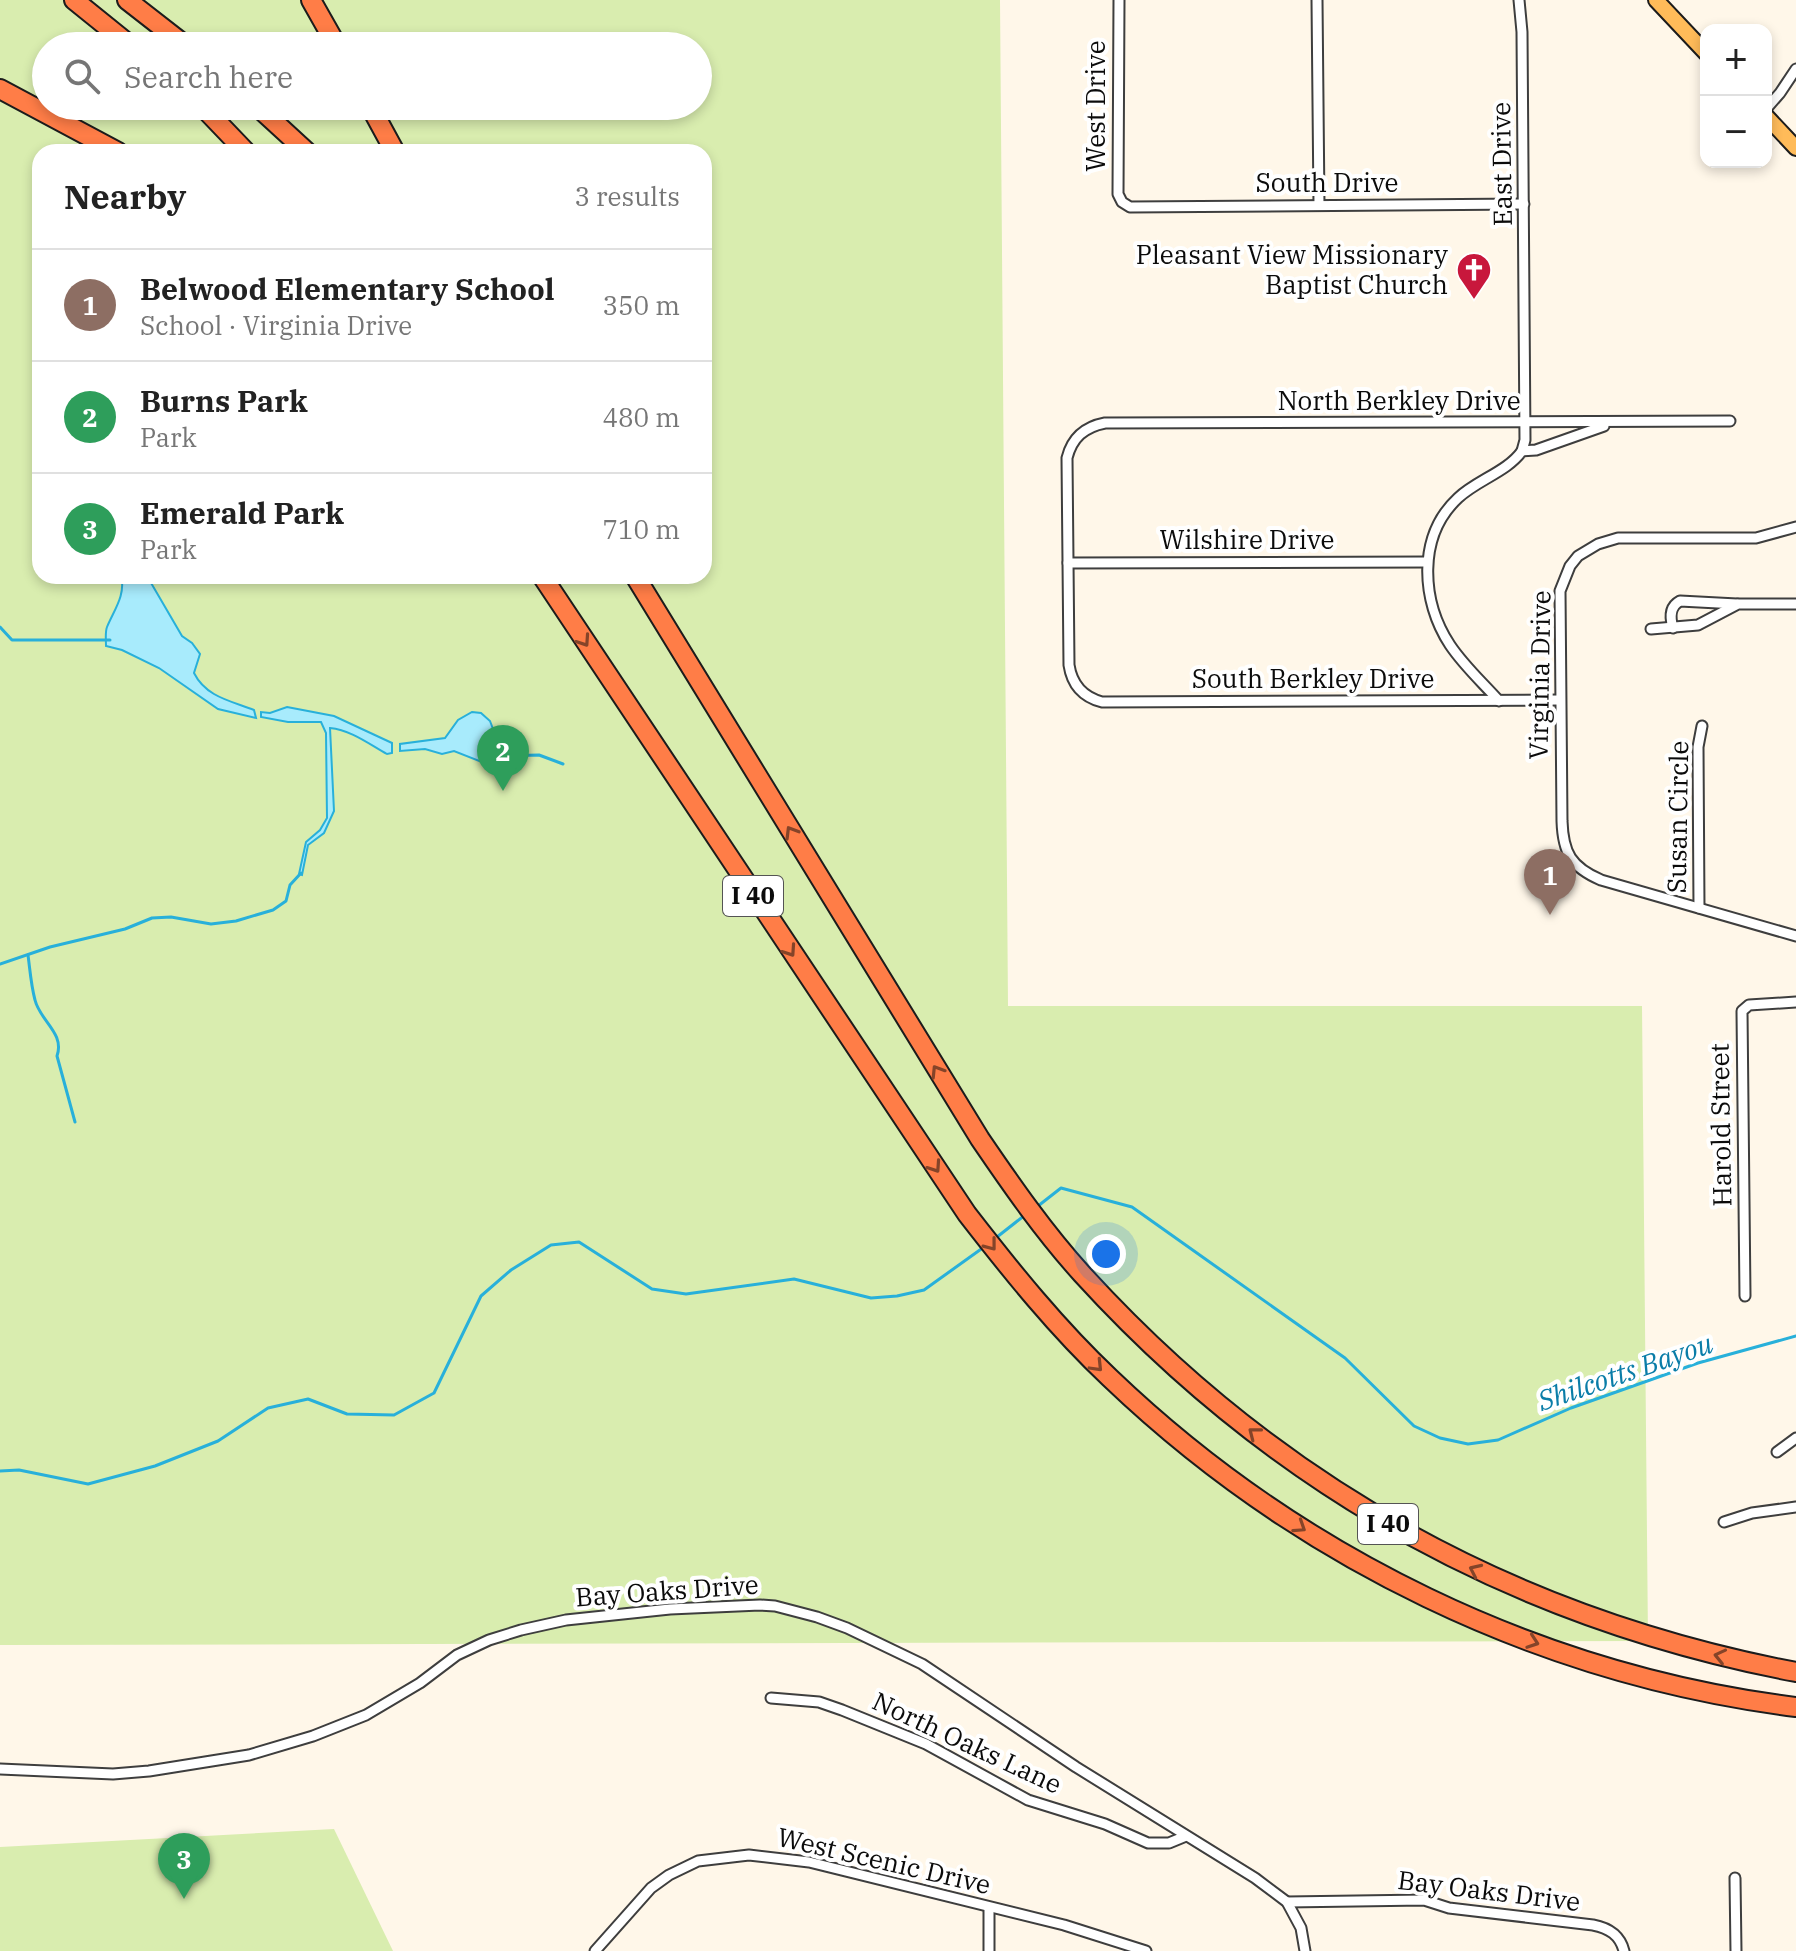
<!DOCTYPE html>
<html lang="en">
<head>
<meta charset="utf-8">
<style>
	:root { --surface:#fff; --page:#f6f6f6; --text:#222; --muted:#767676; --line:#e0e0e0; --accent:#2563eb }
	body { margin:0; font-family:"IBM Plex Serif",serif; background:var(--page); color:var(--text) }
	.controls { position:absolute; right:24px; top:24px; display:grid; overflow:hidden; border-radius:16px; box-shadow:0 4px 12px #0003 }
	.controls button { width:72px; height:72px; display:grid; place-items:center; padding:0; border:0; border-bottom:2px solid var(--line); background:var(--surface); color:var(--text); font:40px sans-serif }
	.you { position:absolute; left:1106px; top:1254px; width:28px; height:28px; margin:-20px; border:6px solid #fff; border-radius:50%; background:#1a73e8; box-shadow:0 0 0 12px #1a73e833 }
	.badge { display:grid; place-items:center; width:52px; height:52px; border-radius:50%; background:var(--accent); color:#fff; font-size:26px; font-weight:700 }
	.pin { position:absolute; translate:-50% -66px; filter:drop-shadow(0 2px 4px #0008) }
	.pin::after { content:''; position:absolute; top:42px; width:28px; height:24px; background:inherit; clip-path:polygon(0 0,100% 0,50% 100%) }
	.list { margin:0; padding:0; list-style:none }
	h2 { display:flex; justify-content:space-between; align-items:center; height:104px; margin:0; padding:0 32px; font-size:34px }
	h2 small { font-size:26px; font-weight:400; color:var(--muted) }
	.list li { display:grid; grid-template-columns:52px 1fr auto; gap:24px; align-items:center; box-sizing:border-box; height:112px; padding:0 32px; border-top:2px solid var(--line) }
	.list b { display:block; font-size:30px; white-space:nowrap }
	.list p { margin:0; font-size:26px; white-space:nowrap; color:var(--muted) }
	.list em { font-size:26px; font-style:normal; color:var(--muted) }
	.icon { flex:none; width:44px; height:44px; fill:none; stroke:currentColor; stroke-width:2; stroke-linecap:round; stroke-linejoin:round }
	.map { position:relative; flex:none; width:1796px; height:1951px; overflow:hidden }
	.search { position:absolute; background:var(--surface); box-shadow:0 4px 12px #0003; left:32px; top:32px; width:680px; height:88px; display:flex; align-items:center; gap:20px; box-sizing:border-box; padding:0 28px; border-radius:44px; color:var(--muted); font-size:30px }
	.panel { position:absolute; background:var(--surface); box-shadow:0 4px 12px #0003; left:32px; top:144px; width:680px; height:440px; border-radius:24px }
	.map>svg:first-child { display:block }
</style>
</head>
<body>
<div class="map">
<svg width="1796" height="1951" viewBox="0 0 1796 1951">
	<rect width="100%" height="100%" fill="#fff7e9"/>
	<g fill="#d9edaf" fill-rule="evenodd">
		<path d="M0 0H1000L1008 1006H1642L1648 1641 0 1645ZM46 46H698V106H46ZM40 152H704V576H40Z"/>
		<path d="M334 1829 393 1951H0V1847Z"/>
	</g>
	<g fill="#a8ebfc" stroke="#28b0da" stroke-width="2">
		<path d="M121 576H147L182 636 192 643 200 654 194 673C206 697 231 701 254 710L256 718 218 709 159 668 122 650 106 646C106 640 105 632 107 627 114 610 126 595 121 576Z"/>
		<path d="M287 707 334 716 392 743V753L387 754C369 744 351 730 330 728L334 811 324 833 308 845 302 875 299 874 306 842 320 830 327 818 326 733 321 722H288L261 717V712L270 713Z"/>
		<path d="M472 712 481 713 490 721 505 761 492 766 454 751 442 754 425 749 400 751V744L445 738 458 720Z"/>
	</g>
	<g fill="none" stroke-linecap="round" stroke-linejoin="round">
		<g stroke="#28b0da" stroke-width="3">
			<path d="M0 627 12 640H110"/>
			<path d="M501 756 539 755 563 764"/>
			<path d="M28 955C30 970 31 985 35 1000 40 1021 65 1033 57 1056L75 1122"/>
			<path d="M0 964 50 947 125 929 152 918 171 917 211 924 236 921 273 910 286 901 290 885 301 873"/>
			<path d="M1038 1206 1061 1188 1132 1207 1345 1358 1414 1426 1440 1438 1468 1444 1498 1440 1571 1408 1698 1363 1796 1336"/>
			<path d="M997 1237 1025 1215"/>
			<path d="M0 1471 19 1470 88 1484 155 1466 218 1441 268 1408 308 1399 347 1414 394 1415 434 1393 481 1296 511 1270 551 1245 579 1242 652 1289 686 1294 794 1279 871 1298 897 1296 924 1290 984 1247"/>
		</g>
		<defs>
			<g id="minor">
				<path d="M1119 0 1118 194 1122 202 1130 207 1524 204"/>
				<path d="M1317 0 1319 205"/>
				<path d="M1519 0 1522 32 1525 440 1522 451"/>
				<path d="M1766 109 1780 93 1796 69"/>
				<path d="M1796 527 1756 538H1618L1598 544 1578 556 1570 566 1560 591 1562 821C1563 853 1571 867 1601 880L1796 936"/>
				<path d="M1068 563 1427 562"/>
				<path d="M1673 628C1670 618 1669 607 1680 601L1737 604"/>
				<path d="M1651 629 1698 625 1738 604H1796"/>
				<path d="M1560 700 1102 702C1083 697 1072 685 1069 665L1067 458C1072 438 1084 427 1105 423L1730 421"/>
				<path d="M1499 701C1483 683 1464 666 1450 645 1421 601 1417 536 1458 498 1477 480 1507 472 1522 451L1536 450 1604 426"/>
				<path d="M1699 908 1698 747 1702 726"/>
				<path d="M1745 1296 1742 1011 1749 1005 1796 1002"/>
				<path d="M1777 1452 1796 1438"/>
				<path d="M1724 1522 1752 1513 1796 1507"/>
				<path d="M771 1698 819 1702 842 1710 926 1744 1028 1800 1105 1824 1148 1843H1169L1186 1836"/>
				<path d="M0 1769 113 1774 149 1771 249 1755 313 1736 366 1715 420 1683 457 1655 489 1640 521 1630 566 1620 670 1609 760 1605 775 1606 817 1617 847 1628 922 1664 1076 1767 1255 1878 1287 1902 1301 1928 1305 1951"/>
				<path d="M1735 1878 1736 1951"/>
				<path d="M1287 1902 1424 1900 1449 1908 1593 1925C1609 1928 1620 1935 1624 1951"/>
				<path d="M595 1951 651 1888 669 1875 698 1861 749 1855 809 1862 1064 1925 1146 1951"/>
				<path d="M989 1951V1908"/>
			</g>
			<g id="primary">
				<path d="M1656 0 1706 53"/>
				<path d="M1766 116 1796 148"/>
			</g>
			<g id="motorway">
				<path d="M74 0 131 46"/>
				<path d="M127 0 186 46"/>
				<path d="M311 0 337 46"/>
				<path d="M0 89 118 152"/>
				<path d="M202 106 246 152"/>
				<path d="M257 106 307 152"/>
				<path d="M370 106 395 152"/>
				<path d="M542 576 967 1214C1012 1272 1057 1328 1110 1378 1297 1557 1540 1675 1796 1707"/>
				<path d="M635 576 980 1139C1012 1186 1044 1232 1082 1274 1276 1487 1513 1618 1796 1672"/>
			</g>
		</defs>
		<use href="#minor" stroke="#3e3e3e" stroke-width="13"/>
		<use href="#primary" stroke="#1c1c1c" stroke-width="18"/>
		<use href="#motorway" stroke="#1c1c1c" stroke-width="22"/>
		<use href="#minor" stroke="#fff" stroke-width="9"/>
		<use href="#primary" stroke="#ffbb59" stroke-width="14"/>
		<use href="#motorway" stroke="#ff7d47" stroke-width="18"/>
	</g>
	<defs><path id="oneway-chevron" d="M-2-3.5L2.5 0L-2 3.5" fill="none" stroke-width="1.6" stroke-linecap="round" stroke-linejoin="round" transform="scale(2)"/></defs>
	<g stroke="#854429">
		<use href="#oneway-chevron" transform="translate(584 641) rotate(56)"/>
		<use href="#oneway-chevron" transform="translate(791 832) rotate(-121)"/>
		<use href="#oneway-chevron" transform="translate(790 951) rotate(56)"/>
		<use href="#oneway-chevron" transform="translate(937 1071) rotate(-122)"/>
		<use href="#oneway-chevron" transform="translate(935 1167) rotate(56)"/>
		<use href="#oneway-chevron" transform="translate(991 1245) rotate(52)"/>
		<use href="#oneway-chevron" transform="translate(1097 1366) rotate(46)"/>
		<use href="#oneway-chevron" transform="translate(1254 1433) rotate(-142)"/>
		<use href="#oneway-chevron" transform="translate(1300 1527) rotate(33)"/>
		<use href="#oneway-chevron" transform="translate(1475 1570) rotate(-155)"/>
		<use href="#oneway-chevron" transform="translate(1533 1642) rotate(19)"/>
		<use href="#oneway-chevron" transform="translate(1720 1656) rotate(-167)"/>
	</g>
	<defs>
		<symbol id="church-pin" viewBox="-11 -11 22 30"><path d="M0 17L-7.5 6A9.5 9.5 0 1 1 7.5 6Z" fill="#c8173c" stroke="#fff"/><path d="M-1.2-6h2.4v3.5h3.3v2.4h-3.3V6h-2.4V-.1h-3.3v-2.4h3.3Z" fill="#fff"/></symbol>
	</defs>
	<g fill-rule="evenodd">
		<use href="#church-pin" x="1454" y="250" width="40" height="54"/>
	</g>
	<g text-anchor="middle" stroke-width="8" stroke-linejoin="round" paint-order="stroke">
		<g fill="#fff" stroke="#545454" stroke-width="2">
			<rect x="723" y="876" width="60" height="40" rx="6"/>
			<rect x="1358" y="1504" width="60" height="40" rx="6"/>
		</g>
		<g font-size="24" font-weight="bold" fill="#0b0b0b">
			<text x="753" y="904">I 40</text>
			<text x="1388" y="1532">I 40</text>
		</g>
		<g font-size="26" fill="#0b0b0b" stroke="#fff">
			<text transform="translate(1096 106) rotate(-90)" y="9">West Drive</text>
			<text transform="translate(1502 164) rotate(-91)" y="9">East Drive</text>
			<text x="1327" y="192">South Drive</text>
			<text x="1399" y="410">North Berkley Drive</text>
			<text x="1247" y="549">Wilshire Drive</text>
			<text transform="translate(1540 675) rotate(-89)" y="9">Virginia Drive</text>
			<text x="1313" y="688">South Berkley Drive</text>
			<text transform="translate(1678 817) rotate(-89)" y="9">Susan Circle</text>
			<text transform="translate(1721 1125) rotate(-91)" y="9">Harold Street</text>
			<text transform="translate(667 1591) rotate(-4)" y="9">Bay Oaks Drive</text>
			<text transform="translate(967 1743) rotate(25)" y="9">North Oaks Lane</text>
			<text transform="translate(884 1861) rotate(13)" y="9">West Scenic Drive</text>
			<text transform="translate(1489 1891) rotate(7)" y="9">Bay Oaks Drive</text>
		</g>
		<g font-size="26" fill="#0b0b0b" stroke="#fff" text-anchor="end">
			<text x="1448" y="264">Pleasant View Missionary<tspan x="1448" dy="30">Baptist Church</tspan></text>
		</g>
		<g font-size="28" font-style="italic" fill="#0a7da8" stroke="#fff">
			<text transform="translate(1625 1372) rotate(-19)" y="10">Shilcotts Bayou</text>
		</g>
	</g>
</svg>
<div class="controls">
<button>+</button>
<button>−</button>
</div>
<div class="you"></div>
<div class="pin badge" style="left:1550px;top:915px;background:#8d6e63">1</div>
<div class="pin badge" style="left:503px;top:791px;background:#2e9e5b">2</div>
<div class="pin badge" style="left:184px;top:1899px;background:#2e9e5b">3</div>
<div class="search"><svg class="icon" aria-label="search" viewBox="0 0 24 24"><circle cx="10" cy="10" r="6"/><path d="M15 15l6 6"/></svg>Search here</div>
<section class="panel">
<h2>Nearby<small>3 results</small></h2>
<ul class="list">
<li><span class="badge" style="background:#8d6e63">1</span><div><b>Belwood Elementary School</b><p>School · Virginia Drive</p></div><em>350 m</em></li>
<li><span class="badge" style="background:#2e9e5b">2</span><div><b>Burns Park</b><p>Park</p></div><em>480 m</em></li>
<li><span class="badge" style="background:#2e9e5b">3</span><div><b>Emerald Park</b><p>Park</p></div><em>710 m</em></li>
</ul>
</section>
</div>
</body>
</html>
